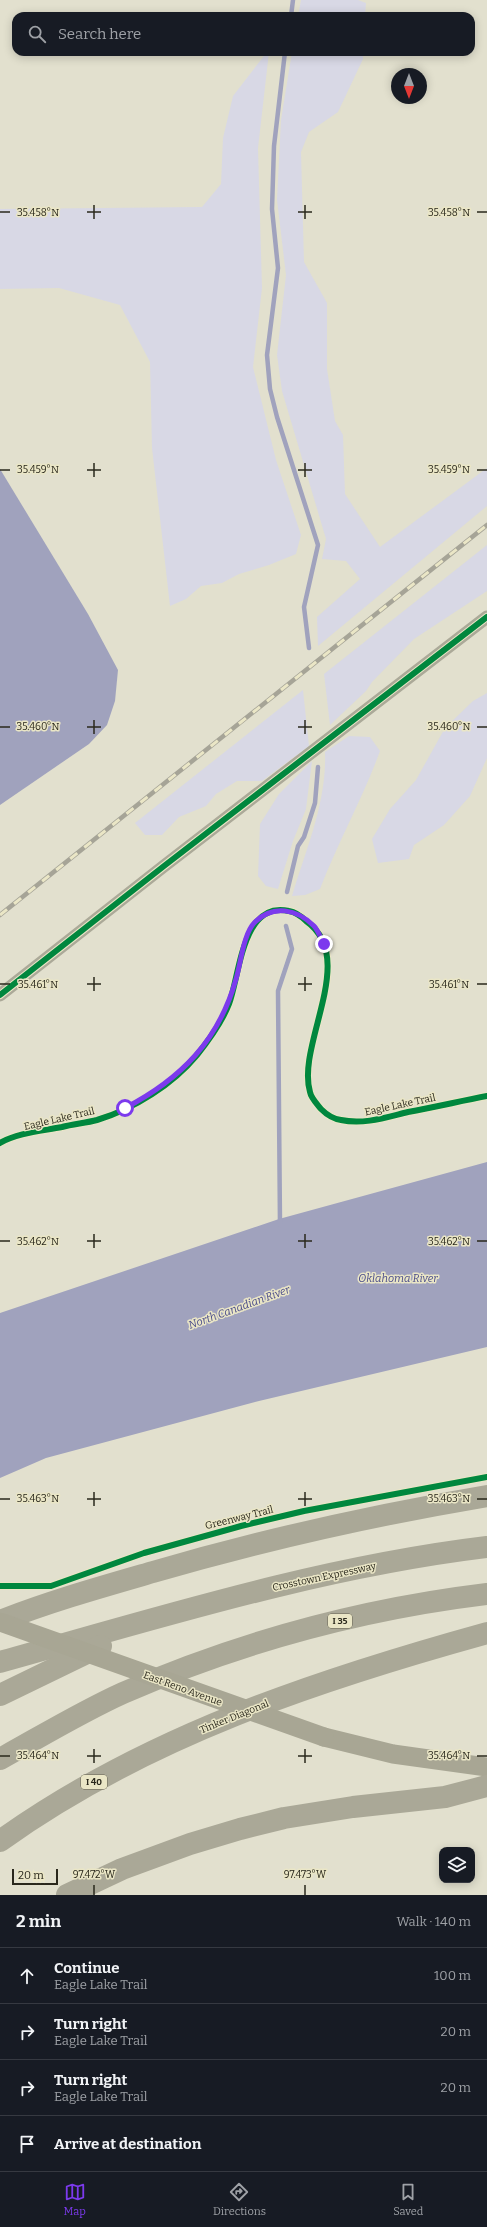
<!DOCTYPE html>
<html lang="en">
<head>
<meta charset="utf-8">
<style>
	:root { --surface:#171b24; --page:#242831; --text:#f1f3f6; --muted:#9ea1a6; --line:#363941; --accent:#7c3aed }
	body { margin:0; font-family:Bitter,serif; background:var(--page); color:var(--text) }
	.controls { position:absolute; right:12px; bottom:12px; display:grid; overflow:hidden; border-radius:8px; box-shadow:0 2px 10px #0003 }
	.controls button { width:36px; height:36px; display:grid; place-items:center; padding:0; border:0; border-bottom:1px solid var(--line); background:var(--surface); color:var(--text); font:20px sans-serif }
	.compass { position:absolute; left:391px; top:68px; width:36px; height:36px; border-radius:50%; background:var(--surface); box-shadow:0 2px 10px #0003; rotate:180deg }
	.scale { position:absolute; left:12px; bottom:10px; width:46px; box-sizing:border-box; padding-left:4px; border:2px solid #2a281c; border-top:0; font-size:11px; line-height:14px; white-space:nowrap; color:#2a281c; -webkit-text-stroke:3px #eae6c6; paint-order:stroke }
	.stop { position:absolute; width:12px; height:12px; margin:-9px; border:3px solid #7c3aed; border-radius:50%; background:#fff }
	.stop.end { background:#7c3aed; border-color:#fff; box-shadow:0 1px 4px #0008 }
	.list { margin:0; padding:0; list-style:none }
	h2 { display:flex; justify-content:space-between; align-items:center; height:52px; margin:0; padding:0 16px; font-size:17px }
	h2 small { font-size:13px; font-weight:400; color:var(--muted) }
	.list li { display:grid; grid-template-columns:26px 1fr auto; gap:12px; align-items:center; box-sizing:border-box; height:56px; padding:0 16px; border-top:1px solid var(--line) }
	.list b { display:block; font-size:15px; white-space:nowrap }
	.list p { margin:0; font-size:13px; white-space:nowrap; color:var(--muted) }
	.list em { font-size:13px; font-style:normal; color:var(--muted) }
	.icon { flex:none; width:22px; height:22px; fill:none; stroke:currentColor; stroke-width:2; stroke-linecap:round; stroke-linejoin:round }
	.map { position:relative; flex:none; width:487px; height:1895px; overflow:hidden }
	.search { position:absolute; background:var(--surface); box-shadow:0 2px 10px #0003; left:12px; right:12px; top:12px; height:44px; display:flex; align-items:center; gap:10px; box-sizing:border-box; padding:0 14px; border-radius:12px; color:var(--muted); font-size:15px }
	.sheet { height:276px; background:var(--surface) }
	nav { display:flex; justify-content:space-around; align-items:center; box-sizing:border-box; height:56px; border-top:1px solid var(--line); background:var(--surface); font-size:11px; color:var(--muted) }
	nav a { display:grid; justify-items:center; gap:2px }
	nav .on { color:var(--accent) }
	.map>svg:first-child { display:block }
</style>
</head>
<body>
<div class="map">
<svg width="487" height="1895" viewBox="0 0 487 1895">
	<rect width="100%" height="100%" fill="#e2e0ce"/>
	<g fill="#d8d8e5">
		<path d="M301 0H358L366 3 365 16H298Z"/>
		<path d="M267 52H269L258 148 262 288 253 367 276 460 301 535 296 554 269 565 239 574 222 583 201 586 186 599 170 606 152 448 150 362 120 305 59 288 0 289V209L202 207 221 184 223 138 233 96Z"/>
		<path d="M292 52H363V59L338 112 309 132 301 152 304 262 327 303V369L335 421 343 435 345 494 380 547 487 468V506L318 646 317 617 360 579 346 561 322 559 326 539 282 391 277 355 286 275 277 200 281 120Z"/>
		<path d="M487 545V591L414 639 372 682 366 691 330 725 324 674Z"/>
		<path d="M303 690 309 746 262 781H237L216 794 206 806 179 817 162 835H145L135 823Z"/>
		<path d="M487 693V758L470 796 444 825 414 845 409 859 378 863 372 839 390 809 416 780 445 728 473 701Z"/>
		<path d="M349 736 370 737 380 751C363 798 338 842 320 889L305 895 292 896C306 849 327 802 325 752Z"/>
		<path d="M312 761 306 809 293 841 278 889 266 886 258 876 260 824 279 794Z"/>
	</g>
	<g fill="#a0a2bd">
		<path d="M0 469 88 614 118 670 115 701 107 725 89 744 0 805Z"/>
		<path d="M487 1162V1347L259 1401 46 1458 0 1478V1313L279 1219Z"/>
	</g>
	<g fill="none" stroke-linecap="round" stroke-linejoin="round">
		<g stroke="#a0a2bd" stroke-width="4.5">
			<path d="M291 16 293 0"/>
			<path d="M285 52 274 146 272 209 278 268 267 355 270 389 277 417 318 545 304 607 309 648"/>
			<path d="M287 892 298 846 304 837 315 803 318 767"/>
			<path d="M280 1225 278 991 292 949 286 926"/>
		</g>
		<path stroke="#aba998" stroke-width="13" d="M0 995 164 866 487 617"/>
		<path stroke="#a8a694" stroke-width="19" d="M324 1737 393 1754 487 1767"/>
		<g stroke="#aaa897" stroke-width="22">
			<path d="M0 1621C51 1601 101 1587 153 1572 263 1540 374 1515 487 1496"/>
			<path d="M0 1662C161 1617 321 1567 487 1547"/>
			<path d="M0 1695 101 1646"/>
			<path d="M0 1759C40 1737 81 1712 123 1693 238 1643 363 1609 487 1594"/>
			<path d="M0 1841C145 1737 317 1680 487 1633"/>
			<path d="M67 1895 122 1869 190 1844 240 1829 284 1818 353 1807 445 1797 487 1786"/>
		</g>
		<defs>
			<path id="rail" d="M0 915 487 525"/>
		</defs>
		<use href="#rail" stroke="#a6a497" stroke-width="4.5"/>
		<use href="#rail" stroke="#eae6c6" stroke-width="3" stroke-dasharray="9" stroke-linecap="butt"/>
		<path stroke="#a8a694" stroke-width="19" d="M0 1622 324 1737"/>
		<defs>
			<g id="cycleway">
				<path d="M0 995 164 866 487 617"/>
				<path d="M0 1143C17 1133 42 1131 62 1127 73 1124 86 1123 97 1120 134 1109 173 1084 197 1055 209 1040 222 1022 229 1004 240 975 242 900 289 911 295 912 302 917 306 921 359 958 296 1044 310 1092 311 1098 317 1104 321 1109 327 1115 333 1119 341 1120 364 1125 387 1117 408 1112 435 1107 461 1101 487 1096"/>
				<path d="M0 1586H51L144 1553 241 1526 304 1511 487 1477"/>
			</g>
		</defs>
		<use href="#cycleway" stroke="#eae6c6" stroke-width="8"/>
		<use href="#cycleway" stroke="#00873e" stroke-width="6"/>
	</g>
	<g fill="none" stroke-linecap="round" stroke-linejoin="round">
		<path stroke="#7c3aed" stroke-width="5" d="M125 1108C181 1079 219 1040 236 979 241 963 243 934 255 922 273 904 297 909 314 926 318 930 321 939 324 944"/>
	</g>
	<path fill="none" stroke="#2a281c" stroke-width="1.5" d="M94 205V219M305 205V219M0 212H10M87 212H101M298 212H312M477 212H487M94 463V477M305 463V477M0 470H10M87 470H101M298 470H312M477 470H487M94 720V734M305 720V734M0 727H10M87 727H101M298 727H312M477 727H487M94 977V991M305 977V991M0 984H10M87 984H101M298 984H312M477 984H487M94 1234V1248M305 1234V1248M0 1241H10M87 1241H101M298 1241H312M477 1241H487M94 1492V1506M305 1492V1506M0 1499H10M87 1499H101M298 1499H312M477 1499H487M94 1749V1763M305 1749V1763M0 1756H10M87 1756H101M298 1756H312M477 1756H487M94 1885V1895M305 1885V1895"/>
	<g text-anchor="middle" stroke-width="3" stroke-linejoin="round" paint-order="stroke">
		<g fill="#eae6c6" stroke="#64614f" stroke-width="1">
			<rect x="328" y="1614" width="24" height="14" rx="3"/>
			<rect x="81" y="1775" width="26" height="14" rx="3"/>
		</g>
		<g font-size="9" font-weight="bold" fill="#2a281c">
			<text x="340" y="1624">I 35</text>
			<text x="94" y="1785">I 40</text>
		</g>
		<g font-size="10" fill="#2a281c" stroke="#eae6c6">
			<text transform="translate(400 1104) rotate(-12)" y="4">Eagle Lake Trail</text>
			<text transform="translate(59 1118) rotate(-13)" y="4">Eagle Lake Trail</text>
			<text transform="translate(239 1517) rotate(-14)" y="4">Greenway Trail</text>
			<text transform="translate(324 1576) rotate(-12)" y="4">Crosstown Expressway</text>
			<text transform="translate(183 1688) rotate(20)" y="4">East Reno Avenue</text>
			<text transform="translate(234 1716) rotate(-22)" y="4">Tinker Diagonal</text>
		</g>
		<g font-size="11" font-style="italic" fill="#4a4c8a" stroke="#eae6c6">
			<text x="398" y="1282">Oklahoma River</text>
			<text transform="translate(239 1307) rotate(-20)" y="4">North Canadian River</text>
		</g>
	</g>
	<g font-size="10" text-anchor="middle" fill="#2a281c" stroke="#eae6c6" stroke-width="3" stroke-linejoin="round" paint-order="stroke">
		<text x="449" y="216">35.458°N</text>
		<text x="38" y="216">35.458°N</text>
		<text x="449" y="473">35.459°N</text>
		<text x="38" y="473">35.459°N</text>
		<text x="449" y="730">35.460°N</text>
		<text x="38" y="730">35.460°N</text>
		<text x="449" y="988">35.461°N</text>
		<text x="38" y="988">35.461°N</text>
		<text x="38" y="1245">35.462°N</text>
		<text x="449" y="1245">35.462°N</text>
		<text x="449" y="1502">35.463°N</text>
		<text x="38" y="1502">35.463°N</text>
		<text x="449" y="1759">35.464°N</text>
		<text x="38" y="1759">35.464°N</text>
		<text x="94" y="1878">97.472°W</text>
		<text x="305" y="1878">97.473°W</text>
	</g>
</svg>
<div class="controls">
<button><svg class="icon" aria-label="layers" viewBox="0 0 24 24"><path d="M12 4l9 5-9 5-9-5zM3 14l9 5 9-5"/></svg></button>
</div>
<svg class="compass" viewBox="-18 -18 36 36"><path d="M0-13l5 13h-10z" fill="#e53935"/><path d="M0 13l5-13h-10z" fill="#9ea1a6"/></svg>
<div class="scale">20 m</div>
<div class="stop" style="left:125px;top:1108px"></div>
<div class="stop end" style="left:324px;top:944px"></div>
<div class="search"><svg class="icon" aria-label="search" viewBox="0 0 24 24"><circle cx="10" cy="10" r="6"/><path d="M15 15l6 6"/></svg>Search here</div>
</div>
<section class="sheet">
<h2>2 min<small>Walk · 140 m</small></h2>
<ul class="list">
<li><svg class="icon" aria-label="ahead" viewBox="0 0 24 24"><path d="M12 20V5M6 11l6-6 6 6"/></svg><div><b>Continue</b><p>Eagle Lake Trail</p></div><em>100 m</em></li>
<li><svg class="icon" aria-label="right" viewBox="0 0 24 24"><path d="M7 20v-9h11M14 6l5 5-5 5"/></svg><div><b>Turn right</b><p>Eagle Lake Trail</p></div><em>20 m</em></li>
<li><svg class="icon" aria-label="right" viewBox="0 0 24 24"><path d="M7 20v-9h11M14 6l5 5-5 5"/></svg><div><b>Turn right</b><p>Eagle Lake Trail</p></div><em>20 m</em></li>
<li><svg class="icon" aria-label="arrive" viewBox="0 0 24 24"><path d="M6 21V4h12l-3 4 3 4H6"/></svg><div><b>Arrive at destination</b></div></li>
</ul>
</section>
<nav>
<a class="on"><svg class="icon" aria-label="map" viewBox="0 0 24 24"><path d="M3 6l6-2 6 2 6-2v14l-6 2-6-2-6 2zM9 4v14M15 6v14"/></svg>Map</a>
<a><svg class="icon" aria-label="directions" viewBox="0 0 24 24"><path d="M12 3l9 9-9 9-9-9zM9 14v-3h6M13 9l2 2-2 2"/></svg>Directions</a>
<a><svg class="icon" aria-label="saved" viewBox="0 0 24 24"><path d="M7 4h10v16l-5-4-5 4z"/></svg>Saved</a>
</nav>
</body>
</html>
